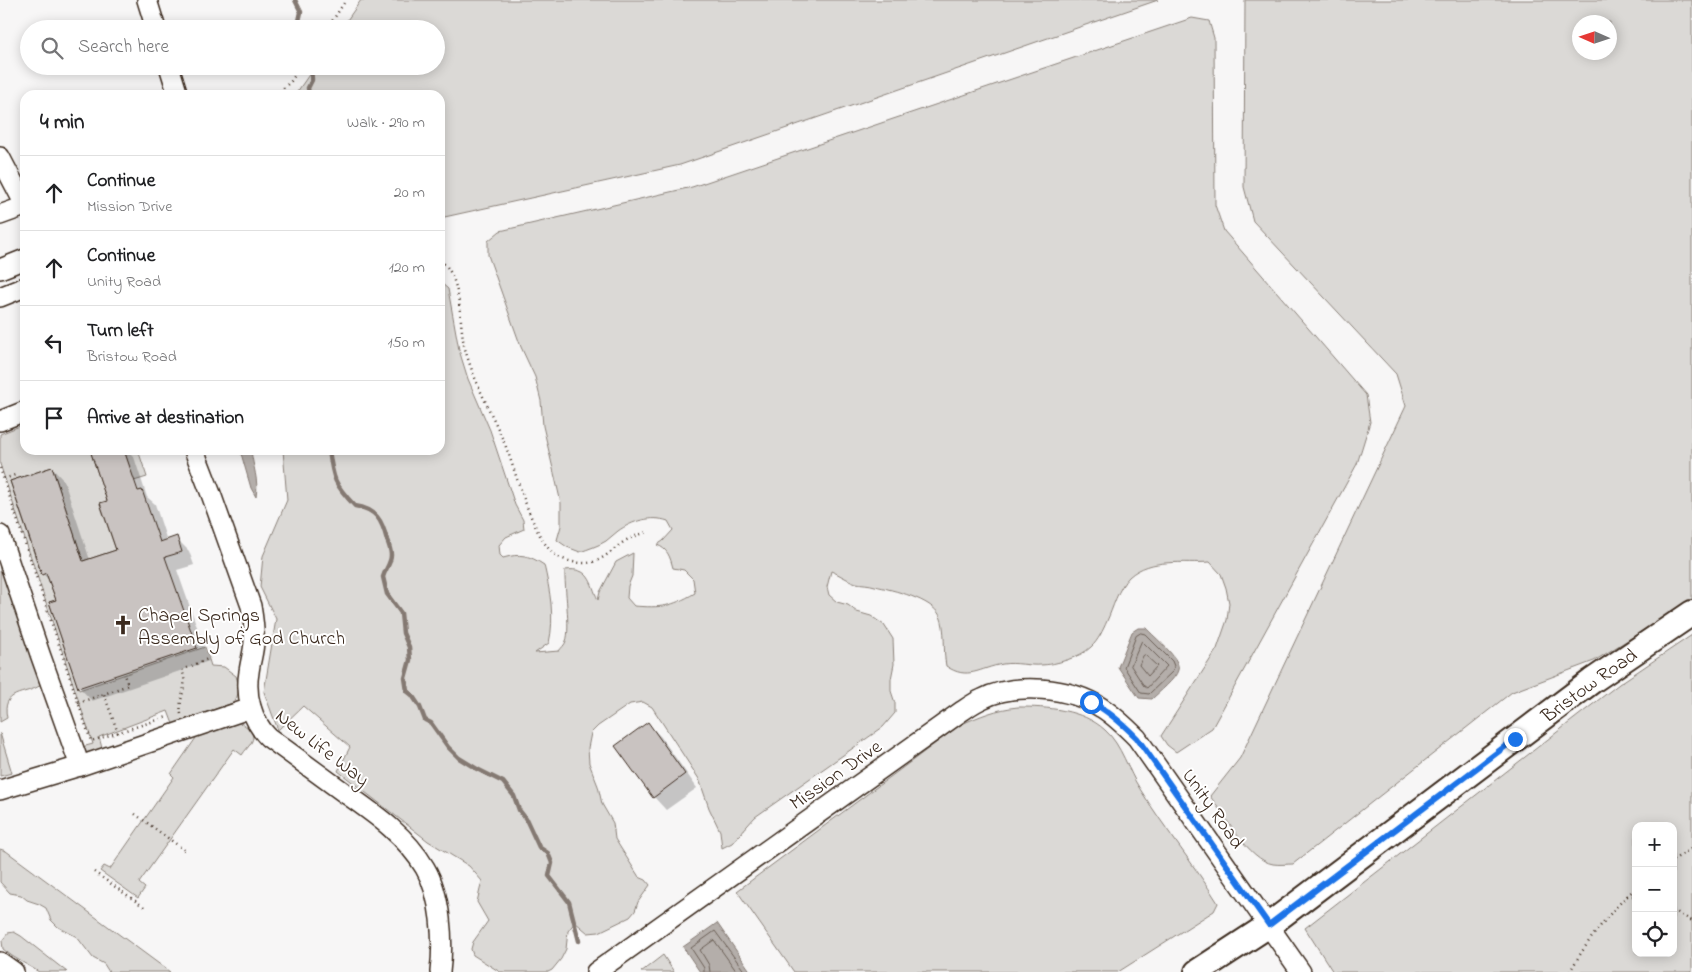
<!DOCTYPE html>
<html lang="en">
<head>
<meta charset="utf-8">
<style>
	:root { --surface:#fff; --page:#f6f6f6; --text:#202124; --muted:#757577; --line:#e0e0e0 }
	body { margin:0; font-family:"Indie Flower",sans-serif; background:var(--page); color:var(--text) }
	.controls { position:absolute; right:15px; bottom:15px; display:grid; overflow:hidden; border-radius:10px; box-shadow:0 2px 12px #0003 }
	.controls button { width:45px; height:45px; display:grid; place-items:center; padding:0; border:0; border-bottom:1px solid var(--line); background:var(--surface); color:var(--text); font:25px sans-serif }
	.compass { position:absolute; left:1572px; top:15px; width:45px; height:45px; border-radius:50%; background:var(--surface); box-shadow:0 2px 12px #0003; rotate:273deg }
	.stop { position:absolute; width:15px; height:15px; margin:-11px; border:4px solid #1a73e8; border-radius:50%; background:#fff }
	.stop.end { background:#1a73e8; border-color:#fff; box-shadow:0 1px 5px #0008 }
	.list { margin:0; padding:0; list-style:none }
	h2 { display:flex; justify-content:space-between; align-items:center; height:65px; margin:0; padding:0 20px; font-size:21px }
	h2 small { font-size:16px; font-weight:400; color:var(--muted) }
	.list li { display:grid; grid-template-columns:32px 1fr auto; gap:15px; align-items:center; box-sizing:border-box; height:75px; padding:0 20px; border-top:1px solid var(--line) }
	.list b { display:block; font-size:19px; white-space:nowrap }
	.list p { margin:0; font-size:16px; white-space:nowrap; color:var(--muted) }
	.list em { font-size:16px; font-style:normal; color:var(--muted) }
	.icon { flex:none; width:28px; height:28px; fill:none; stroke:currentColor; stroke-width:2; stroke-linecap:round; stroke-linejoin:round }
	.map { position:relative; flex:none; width:1692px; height:972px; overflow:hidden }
	.search { position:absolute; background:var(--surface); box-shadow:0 2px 12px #0003; left:20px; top:20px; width:425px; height:55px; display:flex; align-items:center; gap:12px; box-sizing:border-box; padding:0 18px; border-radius:28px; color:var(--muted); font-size:19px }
	.panel { position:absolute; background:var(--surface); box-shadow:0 2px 12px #0003; left:20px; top:90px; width:425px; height:365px; border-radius:15px }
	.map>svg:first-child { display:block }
</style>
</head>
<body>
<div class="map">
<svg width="1692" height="972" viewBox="0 0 1692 972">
	<rect width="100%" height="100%" fill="#f7f6f6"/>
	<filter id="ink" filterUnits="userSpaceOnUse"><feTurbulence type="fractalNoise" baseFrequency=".02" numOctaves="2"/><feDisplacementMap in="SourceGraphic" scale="10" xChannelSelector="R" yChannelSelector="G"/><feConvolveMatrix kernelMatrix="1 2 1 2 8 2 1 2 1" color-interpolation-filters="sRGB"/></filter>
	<g filter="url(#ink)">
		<g fill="#dbd9d6" stroke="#8b827a" fill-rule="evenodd">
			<path d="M361 0H1158L680 165 440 218V95H295L315 66H436V29H341Z"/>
			<path d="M1245 0H1692V600L1594 661 1512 692 1293 864C1287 864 1279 865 1273 864 1249 860 1224 815 1210 796L1240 758 1406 406 1396 374 1253 221 1244 187ZM1580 22H1610V52H1580Z"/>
			<path d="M1192 18 1209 21 1214 38 1215 205 1224 231 1366 395 1370 422 1357 464 1212 728 1176 752 1167 745 1161 736 1217 649 1227 620 1229 603 1226 588 1221 574 1210 562C1184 564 1151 557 1129 577 1118 588 1113 608 1107 621 1103 630 1098 641 1091 647 1081 657 1055 665 1041 665 1029 666 1016 662 1003 664 979 668 968 681 946 666 943 652 946 628 940 616 932 599 893 590 875 586 869 584 862 584 856 583 847 580 839 574 831 571L827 587 829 595 837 602 848 605 857 612 871 616 884 625 893 639 894 664 891 679V691L895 703V713L883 727 755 817 732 843 722 848 720 831 709 808 699 779 652 707 643 702 630 704 598 726 591 733 588 748 589 763 598 786 602 804 613 823 615 839 639 877 646 880 650 885 638 902 635 911 630 917 599 932 588 933 575 922 568 931 566 949 561 959 552 970 548 972H500L473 955 471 949 473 942 488 921 477 902 482 881 469 866 428 841 338 771 350 747 303 706 278 730 264 692 276 619 260 587 263 556 287 500 283 450H440V282L448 289 459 350 468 379 490 430 515 505 523 520 524 529 506 537 499 545 500 555 503 558C520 553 529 555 544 565 550 591 555 617 549 643L535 653 559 651C561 648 565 645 566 641 571 629 564 586 565 570 590 567 590 582 598 600L600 592 616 562 633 553 632 576 628 586 627 598 634 606C661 608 671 607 695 593L693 579 684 570 673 568C670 557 668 549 657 545L663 541 673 530 668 521C651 515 632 521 618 531 614 534 610 538 606 541 598 546 588 549 580 552L567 547 557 540 561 526V503L543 426 541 401 535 377 521 347 488 255V241L500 231 692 187Z"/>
			<path d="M25 424V450H99L91 453 107 501 100 504 116 550 83 561 52 467 10 481 41 574 46 573 56 600 49 602 79 690 205 647 211 666 224 667 236 676C239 685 240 696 233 703L173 724 168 711 99 737 102 748 101 750 84 755 82 747 93 744 0 464V434Z"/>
			<path d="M124 450H138L147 477 134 481Z"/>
			<path d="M0 558 41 685C25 696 1 689 7 718L0 722Z"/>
			<path d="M1692 635V972H1333L1305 928 1619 684ZM1636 826H1673V953H1636Z"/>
			<path d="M1018 707C1047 707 1082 709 1105 730 1122 745 1128 771 1140 789 1164 828 1194 864 1218 903L1214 911 1118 972H794L737 891 960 725C979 716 997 709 1018 707Z"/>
			<path d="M236 722C244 723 256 732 252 741 250 746 245 750 242 755L234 749 139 883 145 888 138 898 100 871 104 866 110 869 174 777 171 774 198 735Z"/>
			<path d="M0 733 12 773 0 776Z"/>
			<path d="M0 849 6 851 170 972H109L104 964 93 958 77 937 58 927 51 920 46 908 39 904 27 900 21 895 10 893 0 882Z"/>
			<path d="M14 932 21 936 67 972H39L12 956 3 949 2 941 8 933Z"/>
			<path d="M663 955 674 972H641Z"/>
		</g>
		<g fill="#b4aeaa" stroke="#847972">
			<path d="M240 450H251C253 467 259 480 256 497L251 488Z"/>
			<path d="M1138 628H1146C1154 637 1182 659 1178 670 1176 679 1159 692 1152 699L1139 698 1118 667 1132 632Z"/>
			<path d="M717 923 751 972H700L683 947Z"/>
		</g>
		<g fill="#0003">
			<path d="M103 450H127L134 457 147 497 155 504 167 541 176 538 189 551 194 565 177 570 209 661 92 701 80 688 50 603 57 600 51 582 43 574 52 468 64 481 90 560 117 551Z"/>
			<path d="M648 724 661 737 697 788 666 810 654 797Z"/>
		</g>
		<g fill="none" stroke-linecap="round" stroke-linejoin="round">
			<g stroke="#6b5f56" stroke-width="1">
				<path d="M1141 633 1145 634 1172 661 1174 666 1173 671 1149 694 1141 693 1124 667 1136 636Z"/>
				<path d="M1142 641 1167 666 1147 688 1144 686 1131 666Z"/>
				<path d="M1145 655 1157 666 1148 676 1139 665 1143 656Z"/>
				<path d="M704 972V968L691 948 715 931 745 972"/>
				<path d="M710 972 709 965 700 950 714 940 737 972"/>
			</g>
			<g stroke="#847972" stroke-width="4.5">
				<path d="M295 0 301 12 299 21 301 29"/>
				<path d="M309 95 308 88 312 80 311 66"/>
				<path d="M329 450C333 479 334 484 355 506 376 509 382 520 387 540 389 545 391 550 391 555 391 564 385 569 383 577L387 594 401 613 403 633 409 647 410 660 405 678 407 691 412 695 420 707 425 720 431 723 448 747 459 758 477 769 503 782 514 796 519 810 526 819 539 847 548 853 552 863 549 876 569 902 579 941"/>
			</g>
		</g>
		<g fill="#c9c3c1" stroke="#3b2a1e">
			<path d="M99 450H124L138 491 142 490 160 542 177 536 182 552 165 557 197 648 78 688 49 602 56 600 46 573 42 575 10 481 52 467 83 561 116 550 100 503 107 501 91 453Z"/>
			<path d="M648 722 685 774 653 798 615 746Z"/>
		</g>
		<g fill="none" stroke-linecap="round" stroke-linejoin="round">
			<defs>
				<g id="minor">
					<path d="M147 0 156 29"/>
					<path d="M169 66 178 95"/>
					<path d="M0 157 25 205"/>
					<path d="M0 215 25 206"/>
					<path d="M0 269 25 259"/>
					<path d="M0 297 25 287"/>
					<path d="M0 421 25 411"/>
					<path d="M194 450 211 494 251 606C253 618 255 629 254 641 254 651 250 662 249 672 245 695 252 721 268 737 293 755 317 773 342 791 373 813 405 834 425 868 441 895 444 941 440 972"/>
					<path d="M0 535 40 654 80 766"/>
					<path d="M0 790 80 766 251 708"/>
					<path d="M0 962 14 972"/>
					<path d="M596 972 962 711C968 707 975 702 982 699 1016 682 1070 687 1102 708 1115 716 1126 727 1137 738L1301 972"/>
				</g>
				<g id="major">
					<path id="s1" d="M1197 972 1269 925 1592 681 1692 613"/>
				</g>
			</defs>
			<use href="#minor" stroke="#3b2a1e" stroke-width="22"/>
			<use href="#major" stroke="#3b2a1e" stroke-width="28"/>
			<g stroke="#3b2a1e" stroke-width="2.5" stroke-dasharray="1 4" stroke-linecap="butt">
				<path d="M327 29 346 0"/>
				<path d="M276 95 291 81 301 66"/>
				<path d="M440 260C462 276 459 320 464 345 473 381 492 413 506 447 517 476 530 526 549 549 556 558 571 563 583 563 601 564 611 550 625 541 632 537 639 535 646 532"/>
				<path d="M0 468 91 741 167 717 168 719"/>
				<path d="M4 479 18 474"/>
				<path d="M78 703 104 694"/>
				<path d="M181 714C178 695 189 688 182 670L210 658"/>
				<path d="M118 733 104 694 128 685 124 675"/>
				<path d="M135 814 187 852"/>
				<path d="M1673 860 1692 848"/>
				<path d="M94 872 147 909"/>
				<path d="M1627 896H1636"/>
				<path d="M1673 910 1692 921"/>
				<path d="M1570 972C1584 945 1612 908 1636 888"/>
			</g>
			<use href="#minor" stroke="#fff" stroke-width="19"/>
			<use href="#major" stroke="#fff" stroke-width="24"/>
		</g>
	</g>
	<g fill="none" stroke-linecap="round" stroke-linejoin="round" filter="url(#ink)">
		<path stroke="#1a73e8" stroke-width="6" d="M1091 702C1109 711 1123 724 1137 738L1269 925 1515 739"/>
	</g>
	<defs>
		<symbol id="church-bare" viewBox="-9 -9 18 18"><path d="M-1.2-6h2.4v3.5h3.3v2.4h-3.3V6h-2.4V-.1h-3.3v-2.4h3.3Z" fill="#3b2a1e" stroke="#fff" stroke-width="2.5" paint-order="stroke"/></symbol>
	</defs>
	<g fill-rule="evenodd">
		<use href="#church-bare" x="109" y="611" width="28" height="28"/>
	</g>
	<g text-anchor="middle" stroke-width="4" stroke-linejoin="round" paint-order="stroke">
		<g font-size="20" fill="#3b2a1e" stroke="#fff" text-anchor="start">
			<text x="138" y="621">Chapel Springs<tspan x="138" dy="23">Assembly of God Church</tspan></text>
		</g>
		<g font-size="20" fill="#3b2a1e" stroke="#fff">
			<text dy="7" stroke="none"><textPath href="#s1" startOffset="486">Bristow Road</textPath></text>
			<text transform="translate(323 747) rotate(38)" y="7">New Life Way</text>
			<text transform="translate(835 774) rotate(-35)" y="7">Mission Drive</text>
			<text transform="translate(1214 808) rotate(55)" y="7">Unity Road</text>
		</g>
	</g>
</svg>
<div class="controls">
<button>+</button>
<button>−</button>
<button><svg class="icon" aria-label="locate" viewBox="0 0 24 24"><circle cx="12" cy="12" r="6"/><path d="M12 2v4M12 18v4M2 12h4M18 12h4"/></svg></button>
</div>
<svg class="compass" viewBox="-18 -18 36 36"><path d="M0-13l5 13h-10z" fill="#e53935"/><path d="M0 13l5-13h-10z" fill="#757577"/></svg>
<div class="stop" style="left:1091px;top:702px"></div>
<div class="stop end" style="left:1515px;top:739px"></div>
<div class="search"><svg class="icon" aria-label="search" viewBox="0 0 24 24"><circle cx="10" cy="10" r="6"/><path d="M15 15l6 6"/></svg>Search here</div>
<section class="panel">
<h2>4 min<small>Walk · 290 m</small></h2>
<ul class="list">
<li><svg class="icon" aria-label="ahead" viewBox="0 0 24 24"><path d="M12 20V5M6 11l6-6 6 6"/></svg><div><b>Continue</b><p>Mission Drive</p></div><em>20 m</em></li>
<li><svg class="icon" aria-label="ahead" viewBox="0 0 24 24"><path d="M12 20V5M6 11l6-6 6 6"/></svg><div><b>Continue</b><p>Unity Road</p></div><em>120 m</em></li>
<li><svg class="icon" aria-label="left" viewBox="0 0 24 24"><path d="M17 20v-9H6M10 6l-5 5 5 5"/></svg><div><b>Turn left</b><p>Bristow Road</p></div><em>150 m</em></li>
<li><svg class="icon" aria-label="arrive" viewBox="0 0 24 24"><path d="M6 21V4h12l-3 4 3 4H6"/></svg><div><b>Arrive at destination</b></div></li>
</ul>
</section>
</div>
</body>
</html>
